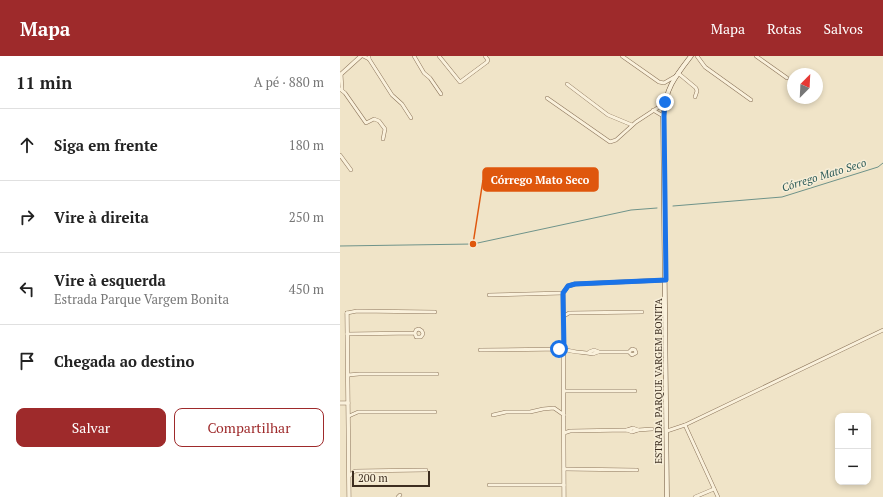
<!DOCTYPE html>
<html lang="pt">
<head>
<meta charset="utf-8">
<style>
	:root { --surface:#fff; --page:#f2f2f2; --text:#222; --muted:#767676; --line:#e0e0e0; --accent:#9e2a2b }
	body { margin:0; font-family:"PT Serif",serif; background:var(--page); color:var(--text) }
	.controls { position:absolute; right:12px; bottom:12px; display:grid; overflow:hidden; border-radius:8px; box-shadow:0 2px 6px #0003 }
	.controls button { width:36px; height:36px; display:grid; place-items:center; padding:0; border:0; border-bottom:1px solid var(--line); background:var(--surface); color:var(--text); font:20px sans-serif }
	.compass { position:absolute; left:447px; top:12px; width:36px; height:36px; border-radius:50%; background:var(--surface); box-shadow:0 2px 6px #0003; rotate:24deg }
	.scale { position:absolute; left:12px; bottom:10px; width:78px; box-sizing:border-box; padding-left:4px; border:2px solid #3d2e20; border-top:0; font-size:11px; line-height:14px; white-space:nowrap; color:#3d2e20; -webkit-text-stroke:3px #f7eed8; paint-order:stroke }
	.stop { position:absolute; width:12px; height:12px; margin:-9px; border:3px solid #1a73e8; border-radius:50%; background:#fff }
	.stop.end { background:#1a73e8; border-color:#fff; box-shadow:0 1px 4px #0008 }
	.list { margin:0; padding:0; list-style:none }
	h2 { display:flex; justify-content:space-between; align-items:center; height:52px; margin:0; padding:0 16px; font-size:17px }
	h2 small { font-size:13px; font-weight:400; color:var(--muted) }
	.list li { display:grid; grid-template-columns:26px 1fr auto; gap:12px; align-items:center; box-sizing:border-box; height:72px; padding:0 16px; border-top:1px solid var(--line) }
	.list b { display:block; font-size:15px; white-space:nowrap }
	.list p { margin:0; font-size:13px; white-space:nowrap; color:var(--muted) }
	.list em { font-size:13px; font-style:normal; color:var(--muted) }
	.actions { display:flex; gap:8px; padding:12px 16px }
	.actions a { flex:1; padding:9px 0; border:1px solid var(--accent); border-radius:8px; text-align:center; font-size:14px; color:var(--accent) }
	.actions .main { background:var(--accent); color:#fff }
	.icon { flex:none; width:22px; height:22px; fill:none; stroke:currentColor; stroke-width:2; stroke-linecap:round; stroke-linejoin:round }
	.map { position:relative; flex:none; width:543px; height:441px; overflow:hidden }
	header { display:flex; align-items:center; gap:24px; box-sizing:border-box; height:56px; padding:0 20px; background:var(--accent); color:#fff }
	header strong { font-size:19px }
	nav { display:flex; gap:22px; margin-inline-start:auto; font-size:14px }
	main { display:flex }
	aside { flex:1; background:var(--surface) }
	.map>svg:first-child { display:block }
</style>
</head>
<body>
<header>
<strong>Mapa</strong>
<nav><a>Mapa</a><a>Rotas</a><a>Salvos</a></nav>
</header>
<main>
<aside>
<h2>11 min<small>A pé · 880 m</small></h2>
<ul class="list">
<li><svg class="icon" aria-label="ahead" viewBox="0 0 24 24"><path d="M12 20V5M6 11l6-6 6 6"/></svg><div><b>Siga em frente</b></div><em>180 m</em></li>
<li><svg class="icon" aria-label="right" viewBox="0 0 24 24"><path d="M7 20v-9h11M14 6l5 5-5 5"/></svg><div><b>Vire à direita</b></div><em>250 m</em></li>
<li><svg class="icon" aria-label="left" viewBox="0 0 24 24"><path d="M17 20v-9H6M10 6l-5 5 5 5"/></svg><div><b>Vire à esquerda</b><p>Estrada Parque Vargem Bonita</p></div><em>450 m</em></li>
<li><svg class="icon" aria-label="arrive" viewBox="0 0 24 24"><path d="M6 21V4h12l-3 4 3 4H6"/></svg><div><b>Chegada ao destino</b></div></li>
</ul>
<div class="actions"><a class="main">Salvar</a><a>Compartilhar</a></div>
</aside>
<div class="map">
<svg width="543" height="441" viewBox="0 0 543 441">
	<rect width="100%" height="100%" fill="#f0e4c8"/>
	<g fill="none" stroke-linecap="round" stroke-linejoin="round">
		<g stroke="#6f938a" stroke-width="1">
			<path d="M333 150 442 141 538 111 543 107"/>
			<path d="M0 190 133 188 291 154 317 152"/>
		</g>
		<defs>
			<g id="minor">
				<path d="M23 0 29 3"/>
				<path d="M29 0V3L52 39 62 48 71 62"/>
				<path d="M74 0 84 17 90 22 101 38"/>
				<path d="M99 0 120 26 147 6 148 4 145 0"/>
				<path d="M282 0 319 26 324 27 336 20"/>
				<path d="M357 0 365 11 411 44"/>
				<path d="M416 0 447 22"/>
				<path d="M338 17 356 32 357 35 355 41"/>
				<path d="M1 18 2 33"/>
				<path d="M227 28 268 59 292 69"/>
				<path d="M0 33 5 37 26 67 34 63 39 65 45 73 43 83"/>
				<path d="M207 42 270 86 276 84 296 66 325 47"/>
				<path d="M313 54 323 60"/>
				<path d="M0 99 11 114"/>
				<path d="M149 239 223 237"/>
				<path d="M7 257 17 255 95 256"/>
				<path d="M224 260 229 257 302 256"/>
				<path d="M7 278 75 277 76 274 79 273 82 275 83 278 81 281H76L75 277"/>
				<path d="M140 294 224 293C234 297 243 296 253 298L258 296"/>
				<path d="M249 296 254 294 259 296H289L292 293 295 294 296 297 292 299 289 296"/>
				<path d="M8 319 19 318H97"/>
				<path d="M224 335H295"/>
				<path d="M153 359 166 356H190L203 353 214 352 224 359"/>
				<path d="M9 360 18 356H95"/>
				<path d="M345 369 378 441"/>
				<path d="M287 374 293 372 298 374"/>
				<path d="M327 375 345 369 543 274"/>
				<path d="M224 377 230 375 287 374 292 376 298 374 312 373"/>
				<path d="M224 413 297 414"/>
				<path d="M9 420 15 415 86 414"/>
				<path d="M149 429H224"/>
				<path d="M58 441 60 439"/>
				<path d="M355 441 374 433"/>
			</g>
			<g id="tertiary">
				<path d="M0 19 21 0"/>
				<path d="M7 257 9 441"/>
				<path d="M0 347H8"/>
				<path d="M224 441 223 237 228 230 235 228 325 224"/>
			</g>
			<path id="secondary" d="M327 441 323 60C326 32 334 22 351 0"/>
		</defs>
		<use href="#minor" stroke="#8d765c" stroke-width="4"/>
		<use href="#tertiary" stroke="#8d765c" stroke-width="4.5"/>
		<use href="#secondary" stroke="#6f573f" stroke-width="5"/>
		<use href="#minor" stroke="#faf1dc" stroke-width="3"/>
		<use href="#tertiary" stroke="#faf1dc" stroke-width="3.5"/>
		<use href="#secondary" stroke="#faf1dc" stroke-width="4"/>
	</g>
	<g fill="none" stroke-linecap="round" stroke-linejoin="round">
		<path stroke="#1a73e8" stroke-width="5" d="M219 293H224L223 237 228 230 235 228 326 224 324 60 325 46"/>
	</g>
	<g text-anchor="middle" stroke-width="3" stroke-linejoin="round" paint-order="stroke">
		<g font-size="10" fill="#3d2e20" stroke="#f7eed8">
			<text transform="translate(318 325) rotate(-90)" y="4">ESTRADA PARQUE VARGEM BONITA</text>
		</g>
		<g font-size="11" font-style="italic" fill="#2f5d5a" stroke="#f7eed8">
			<text transform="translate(484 119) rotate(-17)" y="4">Córrego Mato Seco</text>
		</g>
	</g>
	<path fill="none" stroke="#df570d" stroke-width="1.5" d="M133 188L143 124"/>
	<circle fill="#df570d" stroke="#f7eed8" stroke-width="1.5" cx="133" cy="188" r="4"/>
	<rect fill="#df570d" stroke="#df570d" stroke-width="1.5" x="143" y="112" width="115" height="23" rx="4"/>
	<g font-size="11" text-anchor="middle" font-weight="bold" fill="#fff">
		<text x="200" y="128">Córrego Mato Seco</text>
	</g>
</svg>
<div class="controls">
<button>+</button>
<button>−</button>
</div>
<svg class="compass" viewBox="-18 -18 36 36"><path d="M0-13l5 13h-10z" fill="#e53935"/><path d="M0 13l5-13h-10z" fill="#767676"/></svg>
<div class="scale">200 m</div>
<div class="stop" style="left:219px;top:293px"></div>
<div class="stop end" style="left:325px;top:46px"></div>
</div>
</main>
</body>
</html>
